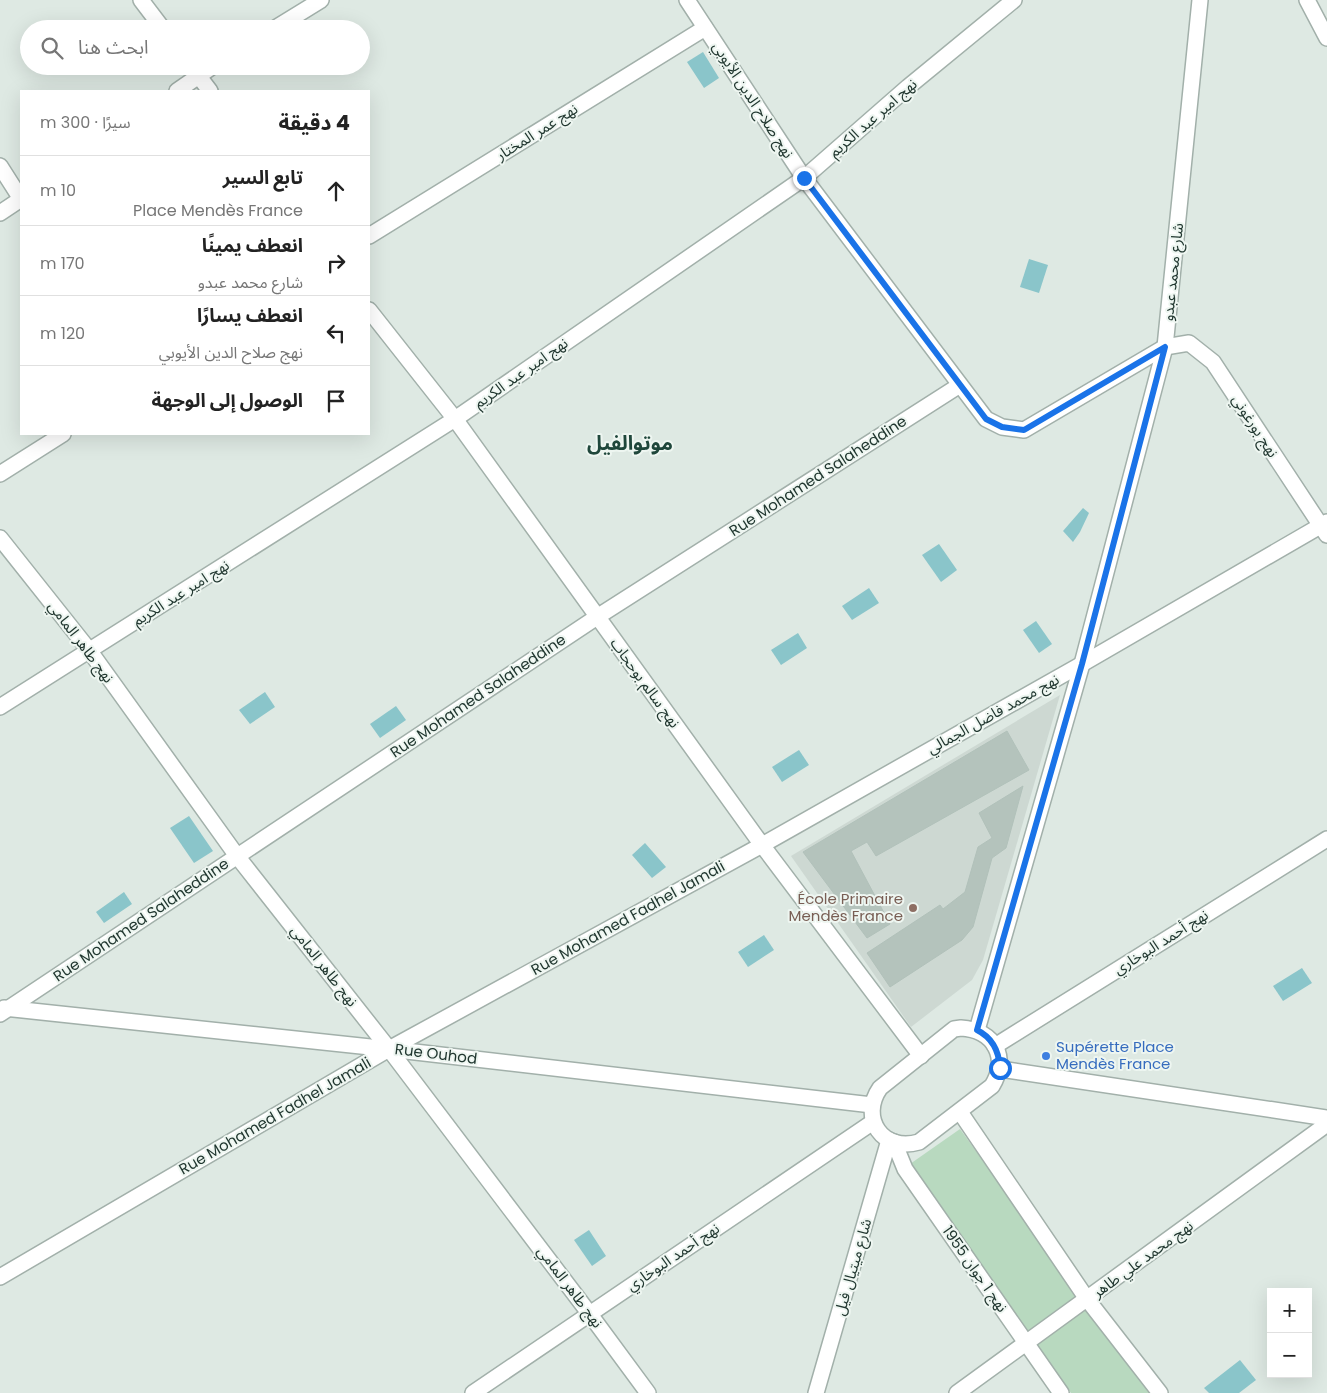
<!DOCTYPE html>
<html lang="ar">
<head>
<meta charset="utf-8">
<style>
	:root { --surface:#fff; --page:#f6f6f6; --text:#222; --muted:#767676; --line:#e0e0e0 }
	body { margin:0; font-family:Poppins,"Noto Sans Arabic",sans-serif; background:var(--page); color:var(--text); direction:rtl }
	.controls { position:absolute; right:15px; bottom:15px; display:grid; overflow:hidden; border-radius:0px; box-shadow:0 5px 20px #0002 }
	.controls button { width:45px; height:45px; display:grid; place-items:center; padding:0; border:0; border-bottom:1px solid var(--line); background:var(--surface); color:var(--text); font:25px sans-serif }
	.stop { position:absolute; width:15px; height:15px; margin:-11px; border:4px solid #1a73e8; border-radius:50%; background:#fff }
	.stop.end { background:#1a73e8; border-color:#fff; box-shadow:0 1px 5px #0008 }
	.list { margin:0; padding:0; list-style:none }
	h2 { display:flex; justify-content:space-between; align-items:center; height:65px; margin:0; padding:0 20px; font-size:21px }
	h2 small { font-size:16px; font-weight:400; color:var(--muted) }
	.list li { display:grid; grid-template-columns:32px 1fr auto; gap:15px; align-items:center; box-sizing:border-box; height:70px; padding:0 20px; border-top:1px solid var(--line) }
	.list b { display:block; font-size:19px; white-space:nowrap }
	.list p { margin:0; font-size:16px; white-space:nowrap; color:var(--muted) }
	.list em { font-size:16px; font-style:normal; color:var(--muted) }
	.icon { flex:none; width:28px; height:28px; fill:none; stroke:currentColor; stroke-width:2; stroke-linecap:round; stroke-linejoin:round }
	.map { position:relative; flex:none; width:1327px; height:1393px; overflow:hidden; direction:ltr }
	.search { position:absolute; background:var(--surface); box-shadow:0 5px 20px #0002; left:20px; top:20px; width:350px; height:55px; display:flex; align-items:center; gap:12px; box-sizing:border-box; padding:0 18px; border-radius:28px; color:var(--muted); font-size:19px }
	.panel { position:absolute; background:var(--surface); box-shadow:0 5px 20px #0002; left:20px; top:90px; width:350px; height:345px; border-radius:0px; direction:rtl }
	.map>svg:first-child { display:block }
</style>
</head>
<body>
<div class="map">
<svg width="1327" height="1393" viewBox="0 0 1327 1393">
	<rect width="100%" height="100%" fill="#dee9e3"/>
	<path fill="#cdd8d2" d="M1060 695 983 960 972 980 911 1027 791 856Z"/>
	<path fill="#b8d9bf" d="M960 1129 1151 1393H1071L910 1164Z"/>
	<g fill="#8ac5ca">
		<path d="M703 52 719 78 704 88 687 62Z"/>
		<path d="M1029 259 1048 265 1039 293 1020 287Z"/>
		<path d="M1083 508 1089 513 1080 532 1073 542 1063 531Z"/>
		<path d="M939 544 957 570 941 582 922 555Z"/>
		<path d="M869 588 879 603 852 620 842 606Z"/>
		<path d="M1036 621 1052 644 1039 653 1023 630Z"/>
		<path d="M798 633 807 648 781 665 771 650Z"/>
		<path d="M265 692 275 707 250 724 239 710Z"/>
		<path d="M396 706 406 720 380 738 370 724Z"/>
		<path d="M799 750 809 765 782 782 772 767Z"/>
		<path d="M189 816 213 851 194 863 170 828Z"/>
		<path d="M645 843 666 867 652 878 632 855Z"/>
		<path d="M124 892 132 904 104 923 96 912Z"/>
		<path d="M764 935 774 950 748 967 738 952Z"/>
		<path d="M1302 968 1312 983 1283 1001 1273 986Z"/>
		<path d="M589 1230 606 1256 592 1266 574 1240Z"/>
		<path d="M1240 1360 1256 1380 1239 1393H1209L1204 1388Z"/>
	</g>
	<g fill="#b4c3bc" stroke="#b1c1ba">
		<path d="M1007 731 1029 770 876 856 867 842 851 851 890 924 867 938 803 852Z"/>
		<path d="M1023 786 1006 848 992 858 973 927 962 940 890 987 867 953 940 905 943 909 965 892 978 847 992 838 979 813Z"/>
	</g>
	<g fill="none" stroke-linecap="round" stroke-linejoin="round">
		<defs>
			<g id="minor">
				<path d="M141 0 163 29"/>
				<path d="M687 0 804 178 986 419 1002 427 1024 430 1165 347 1189 343 1213 362 1327 535"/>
				<path d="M1307 0 1327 38"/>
				<path d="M274 29 321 0"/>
				<path d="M191 66 210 91"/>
				<path d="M177 91 213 66"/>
				<path d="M0 166 21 199"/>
				<path d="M0 213 21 199"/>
				<path d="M369 236 705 28"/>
				<path d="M369 310 455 419 762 845 921 1056"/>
				<path d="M0 474 63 434"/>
				<path d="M0 538 89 650 237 856 389 1049 589 1313 648 1393"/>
				<path d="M0 707 455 419 804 178 908 87 1014 0"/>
				<path d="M4 1008 389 1049 872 1105"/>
				<path d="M0 1014 597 617 960 385"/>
				<path d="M977 1030 1082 664 1165 347 1200 0"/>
				<path d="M1000 1069 1327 1118"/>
				<path d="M960 1112 1087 1299 1160 1393"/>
				<path d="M0 1277 389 1049 762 845 1082 664 1327 522"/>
				<path d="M816 1393 889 1140"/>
				<path d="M957 1393 1327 1124"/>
			</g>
			<g id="tertiary">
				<path d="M961 1028C995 1030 1009 1058 992 1086L919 1142C883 1153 859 1118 880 1088L954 1029Z"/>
				<path d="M995 1046 1327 839"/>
				<path d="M894 1142 905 1169 1061 1393"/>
				<path d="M473 1393 873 1122"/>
			</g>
		</defs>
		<use href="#minor" stroke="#a2b0aa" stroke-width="18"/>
		<use href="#tertiary" stroke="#a2b0aa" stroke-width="18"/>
		<use href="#minor" stroke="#fff" stroke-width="15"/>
		<use href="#tertiary" stroke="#fff" stroke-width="15"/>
	</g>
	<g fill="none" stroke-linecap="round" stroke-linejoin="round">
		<path stroke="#1a73e8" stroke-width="6" d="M804 178 986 419 1002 427 1024 430 1165 347 1082 664 977 1030C993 1038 999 1051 1000 1068"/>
	</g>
	<circle fill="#8d6e63" stroke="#eef6f1" stroke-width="2" cx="913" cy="908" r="5"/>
	<circle fill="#3f7fe0" stroke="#eef6f1" stroke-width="2" cx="1046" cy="1056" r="5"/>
	<g text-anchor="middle" stroke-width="4" stroke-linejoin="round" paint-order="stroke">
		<g font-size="15" fill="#213730" stroke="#eef6f1">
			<text transform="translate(753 100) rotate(57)" y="5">نهج صلاح الدين الأيوبي</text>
			<text transform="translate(873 118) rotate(-41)" y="5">نهج امير عبد الكريم</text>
			<text transform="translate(537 132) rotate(-32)" y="5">نهج عمر المختار</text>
			<text transform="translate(1173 272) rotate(-84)" y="5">شارع محمد عبدو</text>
			<text transform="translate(521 373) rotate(-35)" y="5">نهج امير عبد الكريم</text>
			<text transform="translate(1255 426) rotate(57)" y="5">نهج بورغوني</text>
			<text transform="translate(818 476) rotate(-33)" y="5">Rue Mohamed Salaheddine</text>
			<text transform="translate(181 593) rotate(-32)" y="5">نهج امير عبد الكريم</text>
			<text transform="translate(81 642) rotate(53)" y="5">نهج طاهر المامي</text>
			<text transform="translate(645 683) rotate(54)" y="5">نهج سالم بوحجاب</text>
			<text transform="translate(478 696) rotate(-34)" y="5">Rue Mohamed Salaheddine</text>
			<text transform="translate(993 714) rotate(-29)" y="5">نهج محمد فاضل الجمالي</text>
			<text transform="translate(628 918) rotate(-29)" y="5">Rue Mohamed Fadhel Jamali</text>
			<text transform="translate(141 920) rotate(-34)" y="5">Rue Mohamed Salaheddine</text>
			<text transform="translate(1161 942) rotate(-32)" y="5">نهج أحمد البوخاري</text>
			<text transform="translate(324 966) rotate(52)" y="5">نهج طاهر المامي</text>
			<text transform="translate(436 1054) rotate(7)" y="5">Rue Ouhod</text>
			<text transform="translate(275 1116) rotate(-30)" y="5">Rue Mohamed Fadhel Jamali</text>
			<text transform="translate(673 1257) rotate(-34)" y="5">نهج أحمد البوخاري</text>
			<text transform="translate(1143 1259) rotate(-36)" y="5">نهج محمد علي طاهر</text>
			<text transform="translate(853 1267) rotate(-74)" y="5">شارع ميتيال فيل</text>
			<text transform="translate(975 1269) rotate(55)" y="5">نهج 1 جوان 1955</text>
			<text transform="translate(570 1287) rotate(53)" y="5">نهج طاهر المامي</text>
		</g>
		<g font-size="15" fill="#785e54" stroke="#eef6f1" text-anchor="end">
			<text x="903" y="904">École Primaire<tspan x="903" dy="17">Mendès France</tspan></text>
		</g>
		<g font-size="15" fill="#366cbe" stroke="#eef6f1" text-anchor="start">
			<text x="1056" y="1052">Supérette Place<tspan x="1056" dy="17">Mendès France</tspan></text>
		</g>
		<g font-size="20" font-weight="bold" fill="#1f473b" stroke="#eef6f1">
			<text x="630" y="450">موتوالفيل</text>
		</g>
	</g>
</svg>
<div class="controls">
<button>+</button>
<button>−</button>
</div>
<div class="stop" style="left:1000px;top:1068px"></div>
<div class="stop end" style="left:804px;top:178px"></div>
<div class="search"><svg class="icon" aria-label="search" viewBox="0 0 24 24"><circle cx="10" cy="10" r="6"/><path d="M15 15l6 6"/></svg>ابحث هنا</div>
<section class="panel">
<h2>4 دقيقة<small>سيرًا · 300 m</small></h2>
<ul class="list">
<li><svg class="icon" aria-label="ahead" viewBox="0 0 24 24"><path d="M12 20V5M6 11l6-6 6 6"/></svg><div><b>تابع السير</b><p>Place Mendès France</p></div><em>10 m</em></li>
<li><svg class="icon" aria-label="right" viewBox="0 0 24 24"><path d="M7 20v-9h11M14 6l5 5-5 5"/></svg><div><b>انعطف يمينًا</b><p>شارع محمد عبدو</p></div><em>170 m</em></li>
<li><svg class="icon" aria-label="left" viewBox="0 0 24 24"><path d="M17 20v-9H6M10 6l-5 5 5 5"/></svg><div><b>انعطف يسارًا</b><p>نهج صلاح الدين الأيوبي</p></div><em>120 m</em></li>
<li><svg class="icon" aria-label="arrive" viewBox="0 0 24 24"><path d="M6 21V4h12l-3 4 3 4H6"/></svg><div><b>الوصول إلى الوجهة</b></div></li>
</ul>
</section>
</div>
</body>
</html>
